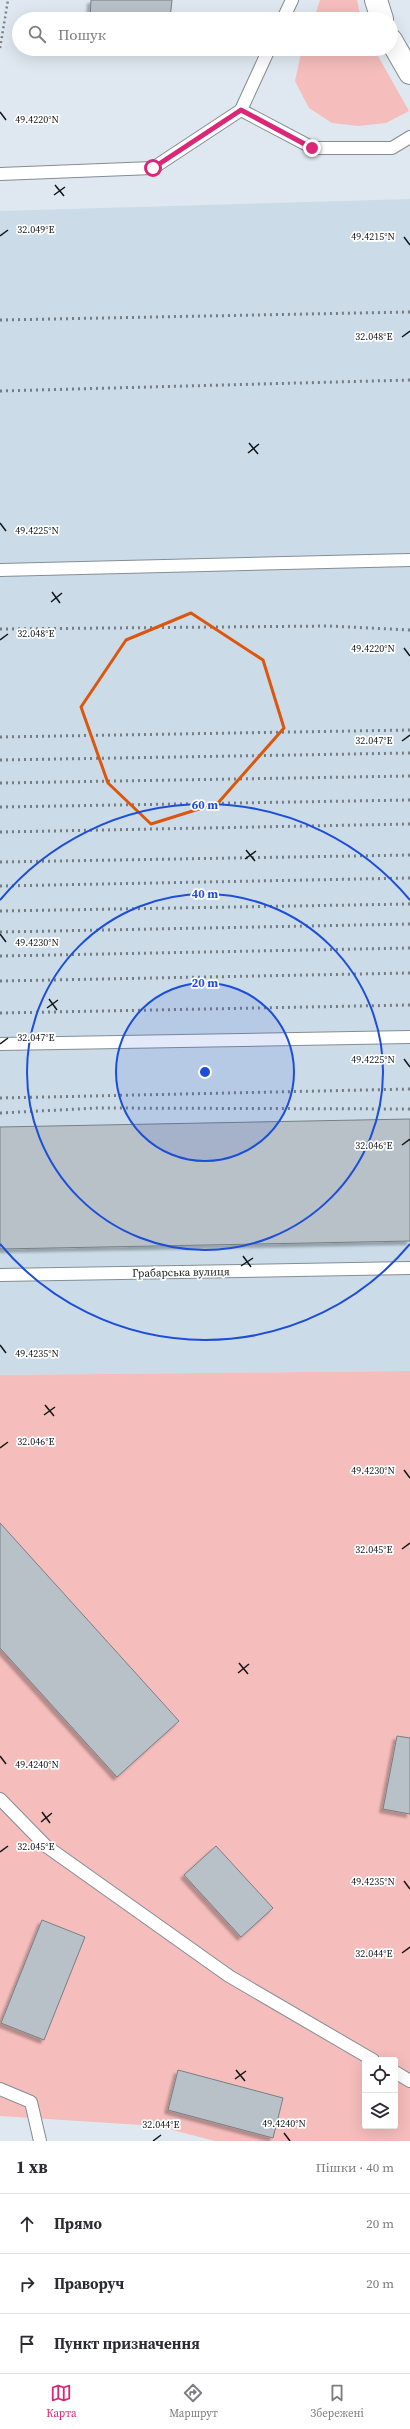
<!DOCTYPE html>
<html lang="uk">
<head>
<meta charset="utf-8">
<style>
	:root { --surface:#fff; --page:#f7f7f7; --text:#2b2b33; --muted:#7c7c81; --line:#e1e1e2; --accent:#db2777 }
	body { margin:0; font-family:"Source Serif 4",serif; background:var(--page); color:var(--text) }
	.controls { position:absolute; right:12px; bottom:12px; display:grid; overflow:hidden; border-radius:4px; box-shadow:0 4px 16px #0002 }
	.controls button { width:36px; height:36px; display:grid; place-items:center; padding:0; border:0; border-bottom:1px solid var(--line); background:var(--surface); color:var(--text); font:20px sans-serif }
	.stop { position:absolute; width:12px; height:12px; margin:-9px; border:3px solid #db2777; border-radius:50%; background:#fff }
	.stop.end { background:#db2777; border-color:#fff; box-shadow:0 1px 4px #0008 }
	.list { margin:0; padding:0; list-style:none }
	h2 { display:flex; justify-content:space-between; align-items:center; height:52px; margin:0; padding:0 16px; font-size:17px }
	h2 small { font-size:13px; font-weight:400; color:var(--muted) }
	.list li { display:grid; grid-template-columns:26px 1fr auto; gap:12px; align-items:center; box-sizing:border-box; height:60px; padding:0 16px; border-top:1px solid var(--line) }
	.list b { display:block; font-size:15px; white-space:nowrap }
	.list em { font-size:13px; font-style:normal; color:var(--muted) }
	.icon { flex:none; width:22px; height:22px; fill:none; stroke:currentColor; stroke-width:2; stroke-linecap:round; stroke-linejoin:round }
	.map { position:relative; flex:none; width:410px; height:2141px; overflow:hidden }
	.search { position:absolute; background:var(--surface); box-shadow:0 4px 16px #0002; left:12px; right:12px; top:12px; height:44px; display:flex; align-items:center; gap:10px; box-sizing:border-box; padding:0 14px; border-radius:22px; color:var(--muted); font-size:15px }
	.sheet { height:232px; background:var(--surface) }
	nav { display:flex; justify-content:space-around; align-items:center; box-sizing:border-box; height:56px; border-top:1px solid var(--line); background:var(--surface); font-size:11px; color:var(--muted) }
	nav a { display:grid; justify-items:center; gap:2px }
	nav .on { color:var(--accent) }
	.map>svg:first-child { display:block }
</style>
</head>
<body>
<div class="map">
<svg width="410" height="2141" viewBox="0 0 410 2141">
	<defs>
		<filter id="shadow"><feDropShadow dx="-3.5" dy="3.5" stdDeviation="1" flood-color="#0004"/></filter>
	</defs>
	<rect width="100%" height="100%" fill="#dfe8f0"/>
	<path fill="#cbdce8" d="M410 199V1371L0 1375V211Z"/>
	<g fill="#f5bdbc" fill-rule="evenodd">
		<path d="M320 0H357L361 19H314Z"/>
		<path d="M302 49H374L409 111 386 123 358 126 332 123 309 108 295 81Z"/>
		<path d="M410 1371V2141H215L157 2126 0 2116V1375ZM365 2060H395V2126H365Z"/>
	</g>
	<g fill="#b8c1c8" stroke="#778086" filter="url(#shadow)">
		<path d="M91 0H172L170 19H90Z"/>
		<path d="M410 1119V1241L0 1249V1127Z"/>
		<path d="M0 1523 179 1721 117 1777 0 1648Z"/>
		<path d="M397 1736 410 1738V1814L383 1809Z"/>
		<path d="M216 1846 273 1908 241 1937 184 1875Z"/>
		<path d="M42 1920 85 1937 44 2040 1 2023Z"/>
		<path d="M178 2070 283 2098 273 2138 168 2110Z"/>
	</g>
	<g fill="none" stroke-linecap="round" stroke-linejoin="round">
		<defs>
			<g id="service">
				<path d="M283 19 292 0"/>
				<path d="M241 110 313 148H392L410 137"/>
				<path d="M0 174 153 168 241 110 269 49"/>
				<path d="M0 570 410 560"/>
				<path d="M0 1044 410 1037"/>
				<path d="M0 1275 410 1268"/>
				<path d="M0 1799 46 1846 229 1976 373 2060"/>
				<path d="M395 2072 410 2081"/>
				<path d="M0 2089 31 2102 40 2141"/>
			</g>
			<g id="minor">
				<path d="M376 0 382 19"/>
				<path d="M391 40 410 73"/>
			</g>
		</defs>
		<use href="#service" stroke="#848d93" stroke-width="14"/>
		<use href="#minor" stroke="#848d93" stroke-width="24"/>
		<path stroke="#7c8287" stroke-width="2.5" stroke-dasharray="2 3" stroke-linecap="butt" d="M0 48 8 0"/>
		<use href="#service" stroke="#fff" stroke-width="12"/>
		<use href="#minor" stroke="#fff" stroke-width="22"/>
		<g stroke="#777c82" stroke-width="3" stroke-dasharray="2 4" stroke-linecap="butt">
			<path d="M0 320 410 312"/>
			<path d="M0 391 410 380"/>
			<path d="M0 629 329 626 410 630"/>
			<path d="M0 737 410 730"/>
			<path d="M0 760 410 753"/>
			<path d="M0 783 410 776"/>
			<path d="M0 807 410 800"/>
			<path d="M0 832 410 824"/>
			<path d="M0 862 410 855"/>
			<path d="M0 886 410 878"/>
			<path d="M0 911 410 904"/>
			<path d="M0 932 410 924"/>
			<path d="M0 956 410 948"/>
			<path d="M0 981 410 973"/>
			<path d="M0 1013 410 1005"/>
			<path d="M0 1098 410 1089"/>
			<path d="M0 1113 98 1108 410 1109"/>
		</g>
	</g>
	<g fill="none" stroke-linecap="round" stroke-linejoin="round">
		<path stroke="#db2777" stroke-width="5" d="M153 168 241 110 312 148"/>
	</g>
	<path fill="none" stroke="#dd560d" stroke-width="3" stroke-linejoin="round" d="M191 613 263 660 284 728 218 803 151 824 108 783 81 707 126 640Z"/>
	<path fill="none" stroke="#131619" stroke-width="1.5" d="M0 112 6 120M55 185 64 196M54 195 65 187M0 236 8 230M404 237 410 245M402 337 410 331M249 443 258 454M248 453 259 444M0 523 6 531M52 592 60 603M51 602 62 593M0 640 8 634M404 648 410 656M402 741 410 735M246 850 255 861M245 859 256 851M0 934 6 942M49 999 57 1010M47 1008 58 1000M0 1044 8 1038M404 1059 410 1067M402 1145 410 1139M243 1256 251 1267M241 1266 253 1258M0 1345 6 1353M45 1405 54 1416M44 1415 55 1407M0 1448 8 1442M404 1470 410 1478M402 1549 410 1543M239 1663 248 1674M238 1673 249 1664M0 1756 6 1764M42 1812 50 1823M41 1822 52 1813M0 1852 8 1846M404 1881 410 1889M402 1953 410 1947M236 2070 245 2081M235 2079 246 2071M284 2133 290 2141M153 2141 161 2135"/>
	<circle cx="205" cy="1072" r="89" fill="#1d4ed8" fill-opacity=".12"/>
	<g fill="none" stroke="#1d4ed8" stroke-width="2">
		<circle cx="205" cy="1072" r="89"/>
		<circle cx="205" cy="1072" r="178"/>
		<path d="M410 1244A267 267 0 0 1 0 1244M0 900A267 267 0 0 1 410 900"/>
	</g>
	<g text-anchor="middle" stroke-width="3.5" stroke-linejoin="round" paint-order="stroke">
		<g font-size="11" fill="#131619" stroke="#fff">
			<text transform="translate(181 1272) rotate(-1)" y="4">Грабарська вулиця</text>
		</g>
	</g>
	<g font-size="10" text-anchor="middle" fill="#131619" stroke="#fff" stroke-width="3.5" stroke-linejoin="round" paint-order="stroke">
		<text x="37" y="123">49.4220°N</text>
		<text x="36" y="233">32.049°E</text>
		<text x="373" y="240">49.4215°N</text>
		<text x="374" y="340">32.048°E</text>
		<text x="37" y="534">49.4225°N</text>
		<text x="36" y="637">32.048°E</text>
		<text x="373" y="652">49.4220°N</text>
		<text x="374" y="744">32.047°E</text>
		<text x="37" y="946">49.4230°N</text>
		<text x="36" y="1041">32.047°E</text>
		<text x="373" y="1063">49.4225°N</text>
		<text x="374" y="1149">32.046°E</text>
		<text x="37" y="1357">49.4235°N</text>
		<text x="36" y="1445">32.046°E</text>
		<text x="373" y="1474">49.4230°N</text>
		<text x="374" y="1553">32.045°E</text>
		<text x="37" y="1768">49.4240°N</text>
		<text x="36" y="1850">32.045°E</text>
		<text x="373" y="1885">49.4235°N</text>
		<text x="374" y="1957">32.044°E</text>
		<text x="284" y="2127">49.4240°N</text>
		<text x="161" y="2128">32.044°E</text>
	</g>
	<circle cx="205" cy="1072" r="6" fill="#1d4ed8" stroke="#fff" stroke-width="2"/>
	<g font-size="12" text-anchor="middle" font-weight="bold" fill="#1d4ed8" stroke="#fff" stroke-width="3.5" stroke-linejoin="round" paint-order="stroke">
		<text x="205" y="809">60 m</text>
		<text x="205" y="898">40 m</text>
		<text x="205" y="987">20 m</text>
	</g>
</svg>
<div class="controls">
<button><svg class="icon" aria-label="locate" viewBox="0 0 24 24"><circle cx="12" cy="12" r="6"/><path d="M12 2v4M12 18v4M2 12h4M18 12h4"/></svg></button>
<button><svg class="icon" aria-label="layers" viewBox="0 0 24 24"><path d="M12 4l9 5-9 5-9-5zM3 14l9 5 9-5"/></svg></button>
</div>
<div class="stop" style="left:153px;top:168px"></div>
<div class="stop end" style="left:312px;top:148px"></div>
<div class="search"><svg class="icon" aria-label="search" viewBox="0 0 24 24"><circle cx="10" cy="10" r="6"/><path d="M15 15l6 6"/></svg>Пошук</div>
</div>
<section class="sheet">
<h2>1 хв<small>Пішки · 40 m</small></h2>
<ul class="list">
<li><svg class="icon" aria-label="ahead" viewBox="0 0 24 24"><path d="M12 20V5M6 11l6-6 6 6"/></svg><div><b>Прямо</b></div><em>20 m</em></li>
<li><svg class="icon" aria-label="right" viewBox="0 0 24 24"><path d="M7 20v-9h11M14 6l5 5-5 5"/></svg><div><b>Праворуч</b></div><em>20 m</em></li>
<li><svg class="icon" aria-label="arrive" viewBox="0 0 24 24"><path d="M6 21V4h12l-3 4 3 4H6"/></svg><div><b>Пункт призначення</b></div></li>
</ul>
</section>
<nav>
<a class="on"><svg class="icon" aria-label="map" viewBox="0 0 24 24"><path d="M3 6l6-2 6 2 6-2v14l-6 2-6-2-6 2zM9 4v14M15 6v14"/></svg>Карта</a>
<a><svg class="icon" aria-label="directions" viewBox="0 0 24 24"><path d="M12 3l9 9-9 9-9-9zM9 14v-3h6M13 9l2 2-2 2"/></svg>Маршрут</a>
<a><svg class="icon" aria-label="saved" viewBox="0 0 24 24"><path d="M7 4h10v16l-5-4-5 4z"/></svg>Збережені</a>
</nav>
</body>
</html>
